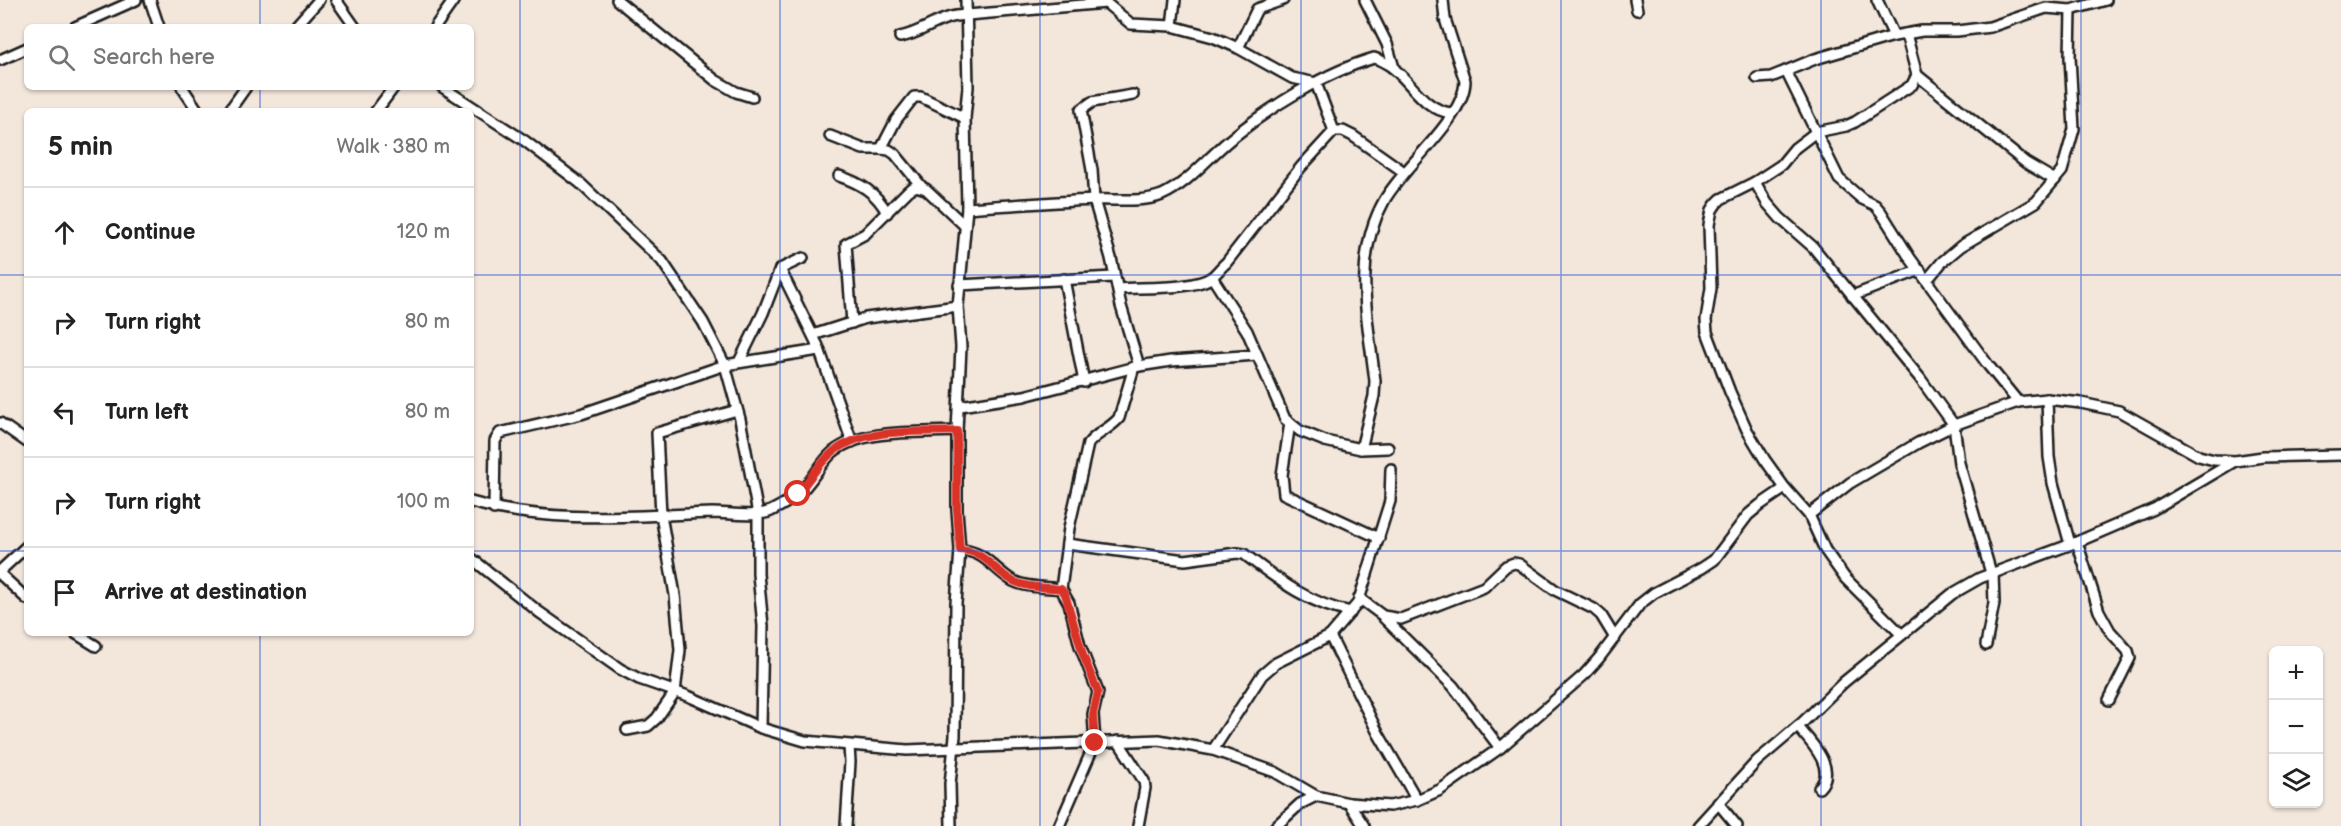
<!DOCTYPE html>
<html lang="en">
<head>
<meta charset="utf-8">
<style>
	:root { --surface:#fff; --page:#f6f6f6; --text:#222; --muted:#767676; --line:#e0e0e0 }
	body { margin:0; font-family:"Balsamiq Sans",sans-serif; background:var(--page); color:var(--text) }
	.controls { position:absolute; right:18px; bottom:18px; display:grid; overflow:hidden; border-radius:9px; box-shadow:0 2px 4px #0004 }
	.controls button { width:54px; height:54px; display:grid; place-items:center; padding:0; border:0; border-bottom:2px solid var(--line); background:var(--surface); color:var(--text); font:30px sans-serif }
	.stop { position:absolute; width:18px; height:18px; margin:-14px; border:4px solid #d93025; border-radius:50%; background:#fff }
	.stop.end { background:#d93025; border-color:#fff; box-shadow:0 2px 6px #0008 }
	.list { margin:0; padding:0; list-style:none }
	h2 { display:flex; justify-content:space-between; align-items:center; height:78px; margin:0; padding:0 24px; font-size:26px }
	h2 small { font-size:20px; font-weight:400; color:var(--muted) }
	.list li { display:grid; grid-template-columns:39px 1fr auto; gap:18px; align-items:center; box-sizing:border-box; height:90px; padding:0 24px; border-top:2px solid var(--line) }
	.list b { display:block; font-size:22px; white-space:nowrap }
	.list em { font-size:20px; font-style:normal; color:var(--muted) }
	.icon { flex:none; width:33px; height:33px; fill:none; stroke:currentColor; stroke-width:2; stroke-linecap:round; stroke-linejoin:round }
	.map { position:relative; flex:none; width:2341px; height:826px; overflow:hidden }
	.search { position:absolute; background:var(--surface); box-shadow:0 2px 4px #0004; left:24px; top:24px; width:450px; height:66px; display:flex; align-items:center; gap:15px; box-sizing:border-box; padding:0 21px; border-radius:9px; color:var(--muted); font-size:22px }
	.panel { position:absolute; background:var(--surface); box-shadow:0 2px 4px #0004; left:24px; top:108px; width:450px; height:528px; border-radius:9px }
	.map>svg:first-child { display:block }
</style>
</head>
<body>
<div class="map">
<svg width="2341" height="826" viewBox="0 0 2341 826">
	<rect width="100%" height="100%" fill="#f3e7dc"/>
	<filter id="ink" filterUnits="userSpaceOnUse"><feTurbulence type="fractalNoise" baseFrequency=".0167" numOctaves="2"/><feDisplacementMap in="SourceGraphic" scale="12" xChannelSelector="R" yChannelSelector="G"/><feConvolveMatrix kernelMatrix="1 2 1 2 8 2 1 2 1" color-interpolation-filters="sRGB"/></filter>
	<g filter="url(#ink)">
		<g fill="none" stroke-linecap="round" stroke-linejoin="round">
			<defs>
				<g id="minor">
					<path d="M150 0 159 27"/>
					<path d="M336 0 355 27"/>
					<path d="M617 0 715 80 736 92 752 97"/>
					<path d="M1365 0 1387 44 1394 68"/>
					<path d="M1635 0 1637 10"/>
					<path d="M1877 0 1894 36"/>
					<path d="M1172 26 1175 0"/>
					<path d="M75 27 136 0"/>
					<path d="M295 27 319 0"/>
					<path d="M435 27 454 0"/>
					<path d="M900 37C922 33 936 19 956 16L1106 3 1131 24 1172 26 1213 37 1238 48 1292 78 1316 83 1334 131"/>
					<path d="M1238 48 1257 9 1283 0"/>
					<path d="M0 60 27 48"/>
					<path d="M1786 71 1839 179 1862 199 1875 205 1881 212 1910 258 1988 365 2018 402"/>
					<path d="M1917 75 2026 163 2055 180"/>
					<path d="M1757 78 1771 77 1815 59 1894 36 1922 31H1957L1990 27 2046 8 2071 10 2106 0"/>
					<path d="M182 87 198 111"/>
					<path d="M442 87 525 141 580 183 662 261 703 322 725 365 740 419 758 514V574L763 626 761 728"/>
					<path d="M1133 95 1092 102 1081 110 1092 170 1094 200 1111 258 1121 306 1139 366"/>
					<path d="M229 111 246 87"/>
					<path d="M376 111 394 87"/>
					<path d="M830 136 863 149H881L889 150 895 154 922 187"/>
					<path d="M881 149 896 120 914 97H921L965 118"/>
					<path d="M839 176C860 183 877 193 887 213"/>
					<path d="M1755 182 1767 203 1780 218 1813 247 1919 377 1954 425 1959 463 1991 573"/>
					<path d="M967 208C1009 205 1051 202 1094 200 1115 199 1142 203 1162 195 1190 182 1208 157 1232 138 1271 106 1326 72 1374 58 1407 67 1417 109 1451 113"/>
					<path d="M780 269 818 346 852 442"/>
					<path d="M1212 277 1247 331 1285 419 1300 431 1325 441 1361 449 1388 448"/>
					<path d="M1064 279 1084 382"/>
					<path d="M1927 280 1942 262 1961 246 2036 202 2062 171 2074 129 2070 57 2071 10"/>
					<path d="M959 285 1114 277"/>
					<path d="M1118 289C1141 287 1194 290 1212 277 1217 273 1221 267 1226 263L1301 167 1334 131H1343L1353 136 1404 172"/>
					<path d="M1852 296 1920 270"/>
					<path d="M852 323 846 244 865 234 909 190 916 186 926 189 964 225"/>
					<path d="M813 335 866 318 958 306"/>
					<path d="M739 362 763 313 780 269 803 258"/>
					<path d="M2047 399 2049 457 2053 483 2070 544"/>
					<path d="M960 406 1024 396 1139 366 1171 361 1257 355"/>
					<path d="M0 423 27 442"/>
					<path d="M1290 423 1282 475 1284 494 1379 538"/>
					<path d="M1361 449 1374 396 1375 381C1368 320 1352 258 1384 201 1403 166 1464 120 1465 81L1445 19 1443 0"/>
					<path d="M471 502C549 524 632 516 712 513 730 513 754 518 771 511 779 507 791 501 798 494 812 483 819 464 833 452 863 428 920 433 957 431"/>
					<path d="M494 509 495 441 500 433 581 414 725 365 819 350"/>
					<path d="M1809 515 1850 483 1918 443 1954 425 2018 402 2047 399 2081 403 2119 411 2199 456 2214 460 2235 461 2263 457 2341 455"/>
					<path d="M2077 542 2099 611 2110 631 2128 651 2130 658 2109 700"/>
					<path d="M1067 544 1185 560 1237 553 1244 554C1277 579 1310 605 1351 612"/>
					<path d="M960 550C985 551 993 569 1013 581 1027 588 1046 587 1061 589L1069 603 1080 646 1098 692 1093 714 1095 743 1059 826"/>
					<path d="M471 558 539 612 620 669 639 679 688 696 761 728 805 741 907 750 1159 740 1213 750 1275 772 1316 796 1349 803 1390 806 1417 800 1440 790 1500 748 1584 675 1599 658 1640 604 1654 593 1702 568 1714 560 1748 515 1760 505 1785 488"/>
					<path d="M0 571 27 546"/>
					<path d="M0 574 27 599"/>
					<path d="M1061 589 1069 528 1088 444C1096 433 1110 429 1119 418L1134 367"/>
					<path d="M1359 598 1383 616 1401 619 1484 587 1506 566 1514 563 1519 564 1555 590 1594 609 1601 615 1615 638"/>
					<path d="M1384 618 1453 686 1500 748"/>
					<path d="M75 633 96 646"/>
					<path d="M1901 634 1845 578 1825 550 1809 515 1785 488 1765 460 1747 430 1730 392 1707 332 1706 320 1711 288 1709 225 1712 210 1716 204 1721 199 1755 182 1781 165 1795 148 1816 132 1846 126 1855 122 1912 85 1917 75 1906 34"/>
					<path d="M1330 636 1378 733 1417 800"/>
					<path d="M1986 645 1994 603 1993 573"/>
					<path d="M1798 727C1810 741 1838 769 1819 788"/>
					<path d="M627 730 648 726 657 718 675 692 680 650 675 595 661 515 657 433 737 410"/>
					<path d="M1118 741 1144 781 1145 788 1138 826"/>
					<path d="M1213 750 1262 675 1276 663 1330 636 1358 603 1390 501 1391 469"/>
					<path d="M1349 803 1364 826"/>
					<path d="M1718 803 1737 826"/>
					<path d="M846 826 850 762 849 746"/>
					<path d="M951 826 950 784 955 736 956 603 960 550 957 510V431L961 347 958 306 967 208 965 118 968 87 966 0"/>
					<path d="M1276 826 1300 804 1316 796"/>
					<path d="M1698 826 1757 761 1803 722 1844 682 1952 594 1980 578 2077 542 2154 509 2235 461"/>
				</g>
			</defs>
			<use href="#minor" stroke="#1c1c1c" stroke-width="14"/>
			<use href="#minor" stroke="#fff" stroke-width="9"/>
		</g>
	</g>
	<g fill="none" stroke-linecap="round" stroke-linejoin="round" filter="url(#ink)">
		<path stroke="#d93025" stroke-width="8" d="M798 494C809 480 820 462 834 451 867 427 918 433 957 431V510L960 550C985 551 993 570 1013 581 1027 588 1046 587 1061 589L1065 594 1083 655 1098 692 1093 714 1095 743"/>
	</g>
	<path fill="none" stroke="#1d4ed8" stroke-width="1.5" stroke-opacity="0.55" d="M260 0V27M520 0V826M780 0V826M1040 0V826M1301 0V826M1561 0V826M1821 0V826M2081 0V826M260 87V111M0 275H27M471 275H2341M0 551H27M471 551H2341M260 633V826"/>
</svg>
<div class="controls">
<button>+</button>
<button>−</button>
<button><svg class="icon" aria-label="layers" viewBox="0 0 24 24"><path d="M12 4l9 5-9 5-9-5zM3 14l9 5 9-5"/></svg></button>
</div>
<div class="stop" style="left:798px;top:494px"></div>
<div class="stop end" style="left:1095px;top:743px"></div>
<div class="search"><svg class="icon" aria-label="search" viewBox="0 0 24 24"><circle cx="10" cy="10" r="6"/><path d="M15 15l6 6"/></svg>Search here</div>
<section class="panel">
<h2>5 min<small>Walk · 380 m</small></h2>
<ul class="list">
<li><svg class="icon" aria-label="ahead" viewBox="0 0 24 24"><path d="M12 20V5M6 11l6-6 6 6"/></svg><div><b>Continue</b></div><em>120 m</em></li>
<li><svg class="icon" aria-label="right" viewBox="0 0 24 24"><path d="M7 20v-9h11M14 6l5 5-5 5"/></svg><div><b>Turn right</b></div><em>80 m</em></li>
<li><svg class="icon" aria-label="left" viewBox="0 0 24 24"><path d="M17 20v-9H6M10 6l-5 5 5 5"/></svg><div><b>Turn left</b></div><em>80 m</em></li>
<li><svg class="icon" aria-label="right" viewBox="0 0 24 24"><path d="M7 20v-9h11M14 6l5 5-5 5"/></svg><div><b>Turn right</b></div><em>100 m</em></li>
<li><svg class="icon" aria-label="arrive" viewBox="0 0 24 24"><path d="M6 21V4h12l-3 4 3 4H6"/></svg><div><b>Arrive at destination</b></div></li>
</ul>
</section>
</div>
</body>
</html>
